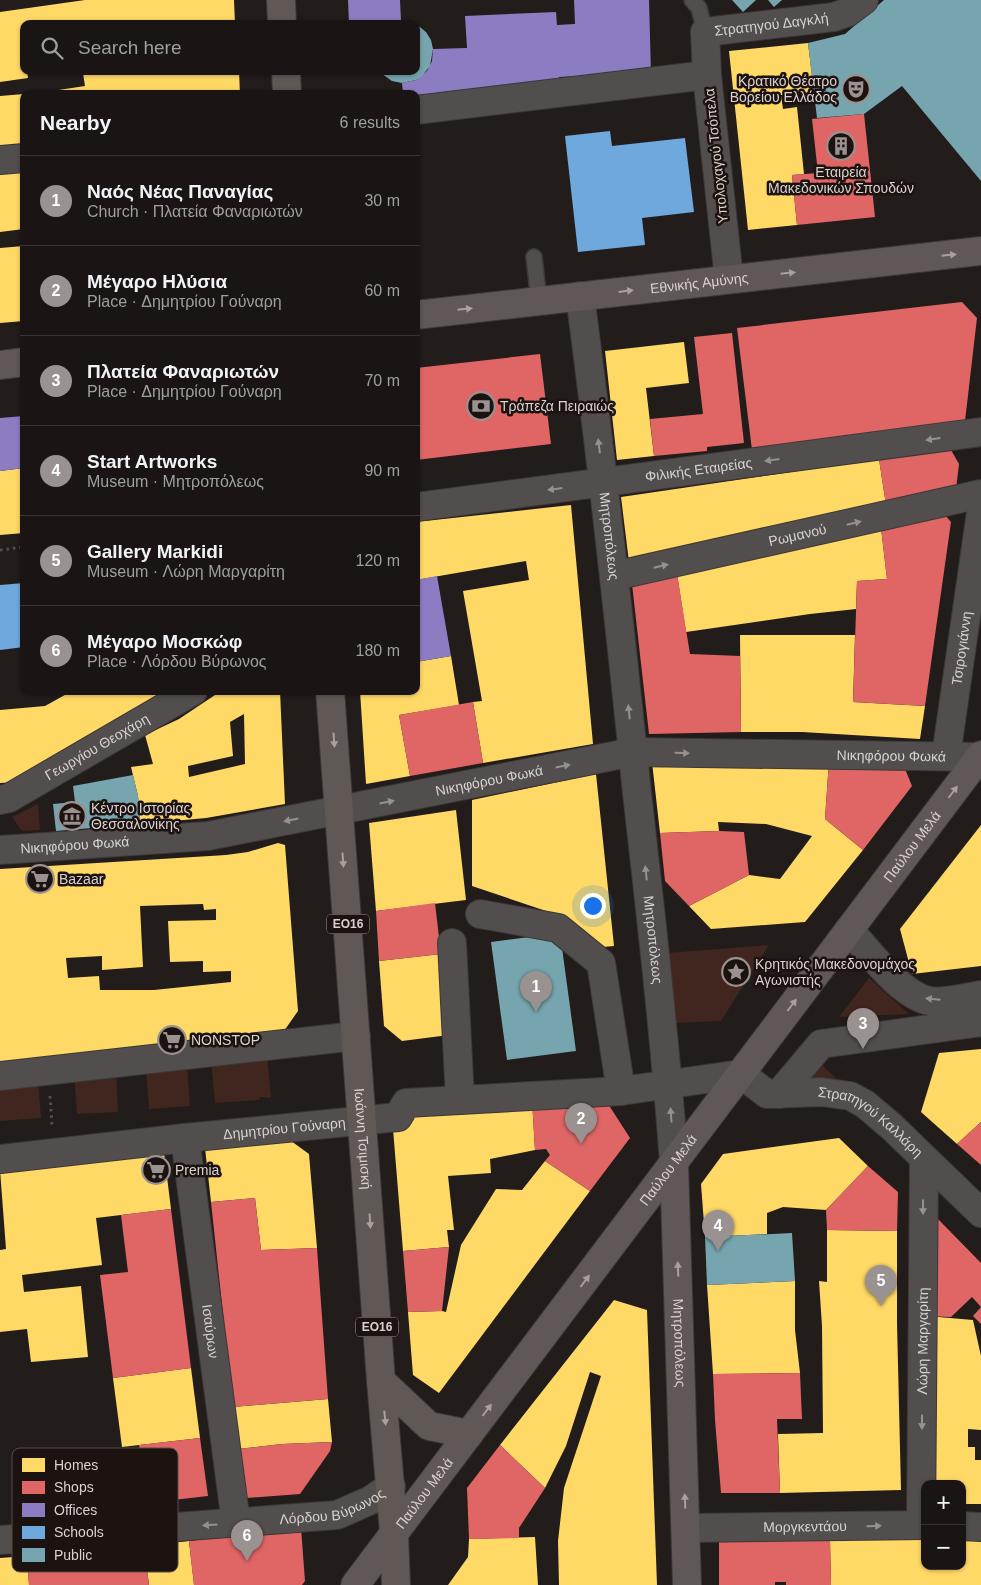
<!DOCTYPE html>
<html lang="en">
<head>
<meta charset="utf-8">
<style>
	:root { --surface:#1a1514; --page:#231e1d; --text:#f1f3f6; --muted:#9f9fa0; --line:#383434; --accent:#999291 }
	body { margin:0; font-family:Helvetica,sans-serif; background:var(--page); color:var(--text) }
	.controls { position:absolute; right:15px; bottom:15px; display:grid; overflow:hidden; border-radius:10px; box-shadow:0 1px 4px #0004 }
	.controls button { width:45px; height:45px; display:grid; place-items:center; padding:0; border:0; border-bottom:1px solid var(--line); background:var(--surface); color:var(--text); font:25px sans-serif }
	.you { position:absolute; left:592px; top:905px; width:18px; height:18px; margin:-12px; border:4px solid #fff; border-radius:50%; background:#1a73e8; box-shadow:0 0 0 8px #1a73e833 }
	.badge { display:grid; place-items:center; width:32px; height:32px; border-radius:50%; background:var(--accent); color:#fff; font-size:16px; font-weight:700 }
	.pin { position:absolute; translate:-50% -41px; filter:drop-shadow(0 1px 2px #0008) }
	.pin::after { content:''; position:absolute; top:26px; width:18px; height:15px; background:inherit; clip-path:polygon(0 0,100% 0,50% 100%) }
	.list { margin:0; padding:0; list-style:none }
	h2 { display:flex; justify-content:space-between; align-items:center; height:65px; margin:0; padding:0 20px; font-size:21px }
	h2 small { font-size:16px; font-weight:400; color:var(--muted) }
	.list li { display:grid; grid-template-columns:32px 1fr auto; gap:15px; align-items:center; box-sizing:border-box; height:90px; padding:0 20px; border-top:1px solid var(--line) }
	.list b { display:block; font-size:19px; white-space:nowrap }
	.list p { margin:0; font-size:16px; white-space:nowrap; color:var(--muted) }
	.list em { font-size:16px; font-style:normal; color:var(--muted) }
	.icon { flex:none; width:28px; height:28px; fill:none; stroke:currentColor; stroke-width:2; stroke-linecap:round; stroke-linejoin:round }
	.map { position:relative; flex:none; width:981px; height:1585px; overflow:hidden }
	.search { position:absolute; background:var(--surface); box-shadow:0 1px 4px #0004; left:20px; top:20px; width:400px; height:55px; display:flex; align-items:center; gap:12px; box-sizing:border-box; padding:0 18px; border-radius:10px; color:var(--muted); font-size:19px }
	.panel { position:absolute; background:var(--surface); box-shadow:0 1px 4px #0004; left:20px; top:90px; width:400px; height:605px; border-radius:10px }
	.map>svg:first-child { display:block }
</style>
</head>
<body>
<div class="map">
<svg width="981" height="1585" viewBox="0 0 981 1585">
	<rect width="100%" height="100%" fill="#221c1b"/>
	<g fill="#40261e">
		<path d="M38 804 40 830 22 831 12 817Z"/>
		<path d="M769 945 721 1021 675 1023 667 953Z"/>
		<path d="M869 978 909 1014 839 1017Z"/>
		<path d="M267 1055 271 1098 260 1097 259 1100 215 1103 211 1060Z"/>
		<path d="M187 1065 190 1106 149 1109 146 1068Z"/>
		<path d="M809 1065 823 1066 844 1086 796 1081Z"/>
		<path d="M116 1070 118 1112 77 1114 74 1074Z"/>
		<path d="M38 1079 41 1118 0 1121V1082Z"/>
	</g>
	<g fill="#ffd966" fill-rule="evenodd">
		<path d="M85 0H234L235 24H24V71H27L28 78 0 82V12Z"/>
		<path d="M808 43 814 92 781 95 783 109 797 107 804 174 792 175 797 225 748 230 729 51Z"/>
		<path d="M100 71H239L240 94H32L85 86 83 73Z"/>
		<path d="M24 94V148L0 150V96Z"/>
		<path d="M24 168V229L0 232V170Z"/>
		<path d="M24 246V321L0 323V248Z"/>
		<path d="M684 342 689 383 646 388 654 456 617 460 605 351Z"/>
		<path d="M879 459 886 505 629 562 621 497Z"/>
		<path d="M24 468V533L0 535V471Z"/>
		<path d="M571 505 593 744 483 763 473 702 482 701 463 591 529 580 526 561 416 580V522Z"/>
		<path d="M881 528 887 579 857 581 856 609 810 614 686 632 677 574Z"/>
		<path d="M740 635H855L853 702 925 706 920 739 802 732H741Z"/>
		<path d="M451 656 459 705 399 715 410 776 366 784 360 691H416V662Z"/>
		<path d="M72 691H179L19 782 0 783V710L45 706Z"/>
		<path d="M221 691H280L285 804 206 818 140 824 138 796 131 767 153 764 145 735 179 719ZM244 714 245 764 189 777 188 766 233 756 230 722Z"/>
		<path d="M829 761 825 819 863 850 805 922 711 929 689 906 749 875 780 879 812 836 766 824 718 822 719 831 660 833 652 762Z"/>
		<path d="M596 774 614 946 592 948 546 911 472 886V800Z"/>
		<path d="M456 810 466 900 376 911 369 823Z"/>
		<path d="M981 825V966L912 974 900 929Z"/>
		<path d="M278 843 285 845 298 1011 277 1041 0 1073V869L226 855 248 852ZM203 904 204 910 216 909V920L168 921 170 962 203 961V972L231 971V982L154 990H100L99 976 68 978 66 958 102 956V970L143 967 140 906Z"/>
		<path d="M441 954 449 1035 402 1041 384 1026 379 961Z"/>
		<path d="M981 1049V1122L957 1144 921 1112 939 1053Z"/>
		<path d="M532 1100 535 1150 490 1159 491 1173 448 1176 454 1230H447L449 1247 403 1251 393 1129 414 1105Z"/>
		<path d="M287 1138 309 1154 317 1248 261 1250 255 1198 211 1202 205 1148Z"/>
		<path d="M839 1138 868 1166 826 1210 783 1207 767 1213V1234L705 1237 701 1184 723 1154Z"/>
		<path d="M164 1153 171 1209 96 1218 102 1265 22 1275 24 1292 81 1286 88 1357 31 1362 27 1329 0 1332V1250L6 1249 0 1170Z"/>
		<path d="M545 1161 590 1191 439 1393 413 1375 408 1312 442 1311 446 1312 461 1245 496 1189 522 1190Z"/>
		<path d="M827 1230 897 1231V1323L901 1490 780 1493 778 1434 823 1433 822 1326 819 1281 827 1282Z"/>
		<path d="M795 1281V1330L800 1373 713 1374 707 1285Z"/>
		<path d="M614 1300 647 1310 657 1585H559L558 1541 564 1488 601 1376 590 1372 566 1446 545 1488 500 1445Z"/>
		<path d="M927 1316 973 1320 981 1356V1430L968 1429V1447H975V1460H981V1504H962V1484H933Z"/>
		<path d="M191 1368 200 1438 122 1447 113 1378Z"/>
		<path d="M328 1399 332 1442 282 1444 238 1449 233 1407Z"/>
		<path d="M535 1537 538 1585H448L468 1557 469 1539Z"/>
		<path d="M925 1539V1566H962V1539H981V1585H831L830 1540Z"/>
		<path d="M189 1541 194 1585H149L144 1546Z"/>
		<path d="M27 1556 29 1585H0V1558Z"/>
	</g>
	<g fill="#e06666">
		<path d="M864 114 875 217 797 225 792 175 818 173 812 119Z"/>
		<path d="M962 302 977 318 965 421 752 450 737 328Z"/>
		<path d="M732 333 744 443 707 447V451L654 456 650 419 703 414 694 337Z"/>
		<path d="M540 354 551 444 416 460V368Z"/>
		<path d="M951 450 959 464 956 489 886 505 879 459Z"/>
		<path d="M944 514 951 522 925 706 853 702 857 581 887 579 881 528Z"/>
		<path d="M677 574 690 654 740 656 741 732 649 734 632 584Z"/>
		<path d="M473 702 483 763 410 776 399 715Z"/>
		<path d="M829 761 903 764 912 786 863 850 825 819Z"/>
		<path d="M719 831 744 832 749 875 689 906 665 881 660 833Z"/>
		<path d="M435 903 441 954 379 961 376 911Z"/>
		<path d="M603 1096 630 1138 590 1191 545 1161 550 1155 546 1149 535 1150 532 1100Z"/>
		<path d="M981 1122V1165L957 1144Z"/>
		<path d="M868 1166 898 1192 897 1231 827 1230 826 1210Z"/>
		<path d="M255 1198 261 1250 317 1248 328 1399 233 1407 211 1202Z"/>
		<path d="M171 1209 191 1368 113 1378 100 1275 128 1272 121 1215Z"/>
		<path d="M938 1219 981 1263V1307L972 1297 951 1317 927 1316 931 1226Z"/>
		<path d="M449 1247 442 1311 408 1312 403 1251Z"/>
		<path d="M981 1307V1324L973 1316Z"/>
		<path d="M800 1373 802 1419H777L780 1493H721L715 1420 713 1374Z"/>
		<path d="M200 1438 208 1496 147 1503 139 1445Z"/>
		<path d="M332 1442 330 1451 300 1494 246 1498 238 1449 282 1444Z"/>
		<path d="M500 1445 545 1488 519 1528V1538L469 1539 467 1488Z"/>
		<path d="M301 1528 305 1581 302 1585H194L189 1541Z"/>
		<path d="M719 1540H830L831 1585H786V1582H775V1585H719Z"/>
		<path d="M144 1546 149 1585H29L27 1556 78 1553Z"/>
	</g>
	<g fill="#8e7cc3">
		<path d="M348 0H400L401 21 389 24H349Z"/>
		<path d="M574 0H649L651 74 580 82 579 76 559 77 560 84 416 99V94H403L402 83 416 80 427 71 432 61 433 49 467 48 465 16 556 12 557 25 575 24Z"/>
		<path d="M24 416V468L0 471V418Z"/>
		<path d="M437 576 451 656 416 662V580Z"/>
	</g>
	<g fill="#6fa8dc">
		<path d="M610 131 612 146 685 138 694 212 642 218 645 245 578 252 565 136Z"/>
		<path d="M24 583V647L0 650V585Z"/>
	</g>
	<g fill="#76a5af">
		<path d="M732 0H756L743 12Z"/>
		<path d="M768 0H782L774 7Z"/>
		<path d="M884 0H981V181L902 86 864 114 817 118 808 43 845 34Z"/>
		<path d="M401 21 410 22 415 24H390Z"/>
		<path d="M416 24 426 32 431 40 433 49 430 66 422 76 416 80 402 83 392 81 378 71H416Z"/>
		<path d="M133 775 138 796 140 824 56 831 53 804 75 802 73 786Z"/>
		<path d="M560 933 576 1051 507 1060 491 942Z"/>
		<path d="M792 1233 795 1281 707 1285 705 1237Z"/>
	</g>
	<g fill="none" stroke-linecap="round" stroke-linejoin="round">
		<defs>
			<g id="lane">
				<path d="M692 0 699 8 705 32"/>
				<path d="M534 257 539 301"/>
			</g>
			<g id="street">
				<path d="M416 110 707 75"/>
				<path d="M0 160 24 158"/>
				<path id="s1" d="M729 279 707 75 705 32 834 17 848 12 864 0"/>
				<path id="s2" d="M580 296C602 462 620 627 637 793 651 916 665 1040 674 1163"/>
				<path id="s3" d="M416 507 981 432"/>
				<path id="s4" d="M614 576 981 494"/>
				<path id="s5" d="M946 756 981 512"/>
				<path id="s6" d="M0 800 9 798 193 691"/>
				<path id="s7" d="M0 850 208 836 633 752 981 757"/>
				<path d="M480 914 558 928 601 963 621 1091"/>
				<path d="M849 930C869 951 901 996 930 1001 940 1003 970 997 981 995"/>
				<path d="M452 943 460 1100"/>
				<path d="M0 1076 356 1036"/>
				<path d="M779 1094 821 1044 981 1022"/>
				<path id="s8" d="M185 1138 236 1523"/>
				<path id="s9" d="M0 1159 185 1138 398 1117 406 1103 621 1091 741 1074 767 1094 822 1092 850 1096 865 1104 892 1127 981 1213"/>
				<path id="s10" d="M921 1525 924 1159"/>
				<path d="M962 1526 981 1527"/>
				<path id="s11" d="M686 1528 925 1525"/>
				<path id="s12" d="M0 1540 337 1515 371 1500 391 1486"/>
			</g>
			<g id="secondary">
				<path id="s13" d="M416 315 981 251"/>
				<path d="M0 365 24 362"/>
				<path id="s14" d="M674 1163 687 1585"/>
				<path id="s15" d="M355 1585 981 755"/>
			</g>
			<g id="primary">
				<path d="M281 0 282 24"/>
				<path d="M286 71 287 94"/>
				<path id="s16" d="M330 691 381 1381 394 1533 396 1585"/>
				<path d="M381 1381 429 1426 469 1434"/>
			</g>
		</defs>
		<use href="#lane" stroke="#3c3836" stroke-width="18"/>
		<use href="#street" stroke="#3c3836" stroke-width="30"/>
		<use href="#secondary" stroke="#3c3836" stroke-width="30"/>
		<use href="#primary" stroke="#3c3836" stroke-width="30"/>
		<g stroke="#524f4e" stroke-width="3" stroke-dasharray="2.5 4" stroke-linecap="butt">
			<path d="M0 550 24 547"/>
			<path d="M50 1096 52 1125"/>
		</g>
		<use href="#lane" stroke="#524e4d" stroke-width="15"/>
		<use href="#street" stroke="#524e4d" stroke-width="28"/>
		<use href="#secondary" stroke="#5f5856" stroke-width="28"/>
		<use href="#primary" stroke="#605855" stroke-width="28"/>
	</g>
	<defs><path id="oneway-solid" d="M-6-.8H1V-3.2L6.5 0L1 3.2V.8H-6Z" transform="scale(1.25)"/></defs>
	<g fill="#a8a19f">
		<use href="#oneway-solid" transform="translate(949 255) rotate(-6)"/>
		<use href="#oneway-solid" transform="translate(788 273) rotate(-6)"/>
		<use href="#oneway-solid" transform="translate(626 291) rotate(-7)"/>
		<use href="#oneway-solid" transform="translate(465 309) rotate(-6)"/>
		<use href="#oneway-solid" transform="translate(953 792) rotate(-53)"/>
		<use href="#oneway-solid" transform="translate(792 1005) rotate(-53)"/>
		<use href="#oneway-solid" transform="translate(678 1269) rotate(-92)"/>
		<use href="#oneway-solid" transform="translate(585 1281) rotate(-53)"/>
		<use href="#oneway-solid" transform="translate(487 1410) rotate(-53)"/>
		<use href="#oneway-solid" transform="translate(685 1501) rotate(-92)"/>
	</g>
	<g fill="#96908e">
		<use href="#oneway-solid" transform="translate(933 439) rotate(172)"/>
		<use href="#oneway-solid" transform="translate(599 446) rotate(-97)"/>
		<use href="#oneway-solid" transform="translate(772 460) rotate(172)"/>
		<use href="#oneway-solid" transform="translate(555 489) rotate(173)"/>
		<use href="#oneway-solid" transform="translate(854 523) rotate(-13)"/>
		<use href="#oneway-solid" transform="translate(661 566) rotate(-13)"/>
		<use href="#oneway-solid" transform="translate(629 712) rotate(-96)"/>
		<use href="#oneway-solid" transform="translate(682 753) rotate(1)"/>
		<use href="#oneway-solid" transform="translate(563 766) rotate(-11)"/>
		<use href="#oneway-solid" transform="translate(387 802) rotate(-11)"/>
		<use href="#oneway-solid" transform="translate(291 820) rotate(169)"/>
		<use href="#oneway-solid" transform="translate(646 873) rotate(-96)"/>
		<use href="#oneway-solid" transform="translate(933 999) rotate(-175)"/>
		<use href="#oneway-solid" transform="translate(671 1115) rotate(-94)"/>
		<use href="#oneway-solid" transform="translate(923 1207) rotate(90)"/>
		<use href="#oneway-solid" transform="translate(922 1422) rotate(90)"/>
		<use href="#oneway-solid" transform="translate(210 1525) rotate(176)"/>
		<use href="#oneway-solid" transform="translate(874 1526) rotate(-1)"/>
	</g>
	<g fill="#a9a19f">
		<use href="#oneway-solid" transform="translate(334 740) rotate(86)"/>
		<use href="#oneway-solid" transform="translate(343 860) rotate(86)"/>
		<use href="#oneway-solid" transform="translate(370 1221) rotate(86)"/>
		<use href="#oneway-solid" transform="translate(385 1418) rotate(84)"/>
	</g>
	<defs>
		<symbol id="theatre-ring" viewBox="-11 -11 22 22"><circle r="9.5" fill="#1c120f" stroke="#999291" stroke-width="1.5"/><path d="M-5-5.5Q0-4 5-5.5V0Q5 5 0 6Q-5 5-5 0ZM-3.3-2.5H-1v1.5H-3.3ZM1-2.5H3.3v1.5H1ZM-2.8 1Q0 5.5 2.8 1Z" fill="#999291"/></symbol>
		<symbol id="building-ring" viewBox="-11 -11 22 22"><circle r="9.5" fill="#1c120f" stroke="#999291" stroke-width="1.5"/><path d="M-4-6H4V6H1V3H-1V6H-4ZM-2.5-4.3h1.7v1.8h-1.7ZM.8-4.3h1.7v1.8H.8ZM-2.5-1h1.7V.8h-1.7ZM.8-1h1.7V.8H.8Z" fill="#999291"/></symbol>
		<symbol id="bank-ring" viewBox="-11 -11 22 22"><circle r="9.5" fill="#1c120f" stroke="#999291" stroke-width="1.5"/><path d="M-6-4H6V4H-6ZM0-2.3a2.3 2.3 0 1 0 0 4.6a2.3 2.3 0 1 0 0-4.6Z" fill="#999291"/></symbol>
		<symbol id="museum-ring" viewBox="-11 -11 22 22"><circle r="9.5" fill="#1c120f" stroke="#999291" stroke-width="1.5"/><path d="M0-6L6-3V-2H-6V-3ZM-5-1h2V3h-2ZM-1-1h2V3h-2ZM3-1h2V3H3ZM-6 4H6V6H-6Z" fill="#999291"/></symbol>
		<symbol id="supermarket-ring" viewBox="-11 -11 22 22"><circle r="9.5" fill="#1c120f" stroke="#999291" stroke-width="1.5"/><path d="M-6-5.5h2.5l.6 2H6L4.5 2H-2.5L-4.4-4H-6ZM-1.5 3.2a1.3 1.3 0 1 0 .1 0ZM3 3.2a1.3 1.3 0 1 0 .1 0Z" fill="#999291"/></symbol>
		<symbol id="sight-ring" viewBox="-11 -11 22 22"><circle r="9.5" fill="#1c120f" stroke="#999291" stroke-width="1.5"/><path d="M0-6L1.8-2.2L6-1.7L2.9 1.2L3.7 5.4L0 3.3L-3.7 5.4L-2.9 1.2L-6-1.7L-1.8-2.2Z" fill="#999291"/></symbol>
	</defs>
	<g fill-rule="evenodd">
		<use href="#theatre-ring" x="840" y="73" width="32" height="32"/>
		<use href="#building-ring" x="825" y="130" width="32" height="32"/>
		<use href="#bank-ring" x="465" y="390" width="32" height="32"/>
		<use href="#museum-ring" x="56" y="800" width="32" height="32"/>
		<use href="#supermarket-ring" x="24" y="863" width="32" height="32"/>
		<use href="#sight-ring" x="720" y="956" width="32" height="32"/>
		<use href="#supermarket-ring" x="156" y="1024" width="32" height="32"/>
		<use href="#supermarket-ring" x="140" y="1154" width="32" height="32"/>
	</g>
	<g text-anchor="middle" stroke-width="5" stroke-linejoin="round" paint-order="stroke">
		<g fill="#1c120f" stroke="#a09896" stroke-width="1">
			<rect x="327" y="914.5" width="42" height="19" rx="4"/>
			<rect x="356" y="1317.5" width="42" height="19" rx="4"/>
		</g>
		<g font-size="12" font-weight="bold" fill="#d9d2d0">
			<text x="348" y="928">ΕΟ16</text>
			<text x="377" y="1331">ΕΟ16</text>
		</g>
		<g font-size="14" fill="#d9d2d0" stroke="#1c120f">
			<text dy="5" stroke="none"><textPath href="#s1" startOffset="315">Στρατηγού Δαγκλή</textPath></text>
			<text transform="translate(716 156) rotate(-96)" y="5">Υπολοχαγού Τσόπελα</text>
			<text dy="5" stroke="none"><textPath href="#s13" startOffset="285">Εθνικής Αμύνης</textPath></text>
			<text dy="5" stroke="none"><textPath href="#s3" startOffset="285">Φιλικής Εταιρείας</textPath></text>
			<text dy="5" stroke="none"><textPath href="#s4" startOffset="188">Ρωμανού</textPath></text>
			<text dy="5" stroke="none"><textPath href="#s2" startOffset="242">Μητροπόλεως</textPath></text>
			<text dy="5" stroke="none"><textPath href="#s5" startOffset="109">Τσιρογιάννη</textPath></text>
			<text dy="5" stroke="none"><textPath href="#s6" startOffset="111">Γεωργίου Θεοχάρη</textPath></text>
			<text dy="5" stroke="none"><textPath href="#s7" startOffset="900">Νικηφόρου Φωκά</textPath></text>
			<text dy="5" stroke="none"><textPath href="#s7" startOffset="495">Νικηφόρου Φωκά</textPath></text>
			<text dy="5" stroke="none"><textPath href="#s7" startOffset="75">Νικηφόρου Φωκά</textPath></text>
			<text dy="5" stroke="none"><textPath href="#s15" startOffset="925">Παύλου Μελά</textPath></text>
			<text dy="5" stroke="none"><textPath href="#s2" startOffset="648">Μητροπόλεως</textPath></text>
			<text dy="5" stroke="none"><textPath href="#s9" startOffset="899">Στρατηγού Καλλάρη</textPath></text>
			<text dy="5" stroke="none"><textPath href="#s9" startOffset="286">Δημητρίου Γούναρη</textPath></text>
			<text dy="5" stroke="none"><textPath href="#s16" startOffset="449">Ιωάννη Τσιμισκή</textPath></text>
			<text dy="5" stroke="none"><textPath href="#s15" startOffset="520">Παύλου Μελά</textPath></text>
			<text dy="5" stroke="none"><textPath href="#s8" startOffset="195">Ισαύρων</textPath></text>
			<text dy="5" stroke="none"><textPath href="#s10" startOffset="184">Λώρη Μαργαρίτη</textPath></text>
			<text dy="5" stroke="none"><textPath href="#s14" startOffset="180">Μητροπόλεως</textPath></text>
			<text dy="5" stroke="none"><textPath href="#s15" startOffset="115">Παύλου Μελά</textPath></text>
			<text dy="5" stroke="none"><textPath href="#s12" startOffset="335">Λόρδου Βύρωνος</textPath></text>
			<text dy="5" stroke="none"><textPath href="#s11" startOffset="119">Μοργκεντάου</textPath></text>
		</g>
		<g font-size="14" fill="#d9d2d0" stroke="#1c120f" text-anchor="start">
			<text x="837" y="86" text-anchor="end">Κρατικό Θέατρο<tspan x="837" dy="16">Βορείου Ελλάδος</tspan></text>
			<text x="841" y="177" text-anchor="middle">Εταιρεία<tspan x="841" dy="16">Μακεδονικών Σπουδών</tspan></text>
			<text x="500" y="411">Τράπεζα Πειραιώς</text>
			<text x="91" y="813">Κέντρο Ιστορίας<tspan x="91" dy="16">Θεσσαλονίκης</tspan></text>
			<text x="59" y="884">Bazaar</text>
			<text x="755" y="969">Κρητικός Μακεδονομάχος<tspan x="755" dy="16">Αγωνιστής</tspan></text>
			<text x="191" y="1045">NONSTOP</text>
			<text x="175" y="1175">Premia</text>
		</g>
	</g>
	<rect x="12" y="1448" width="166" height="124" rx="8" fill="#1c120f" stroke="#554c49" stroke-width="1"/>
	<rect x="22" y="1458" width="23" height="14" fill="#ffd966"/>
	<rect x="22" y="1481" width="23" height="13" fill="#e06666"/>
	<rect x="22" y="1503" width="23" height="14" fill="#8e7cc3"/>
	<rect x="22" y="1526" width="23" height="13" fill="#6fa8dc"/>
	<rect x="22" y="1548" width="23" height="14" fill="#76a5af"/>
	<g font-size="14" fill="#d9d2d0">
		<text x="54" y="1470">Homes</text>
		<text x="54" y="1492">Shops</text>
		<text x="54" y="1515">Offices</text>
		<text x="54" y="1537">Schools</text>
		<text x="54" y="1560">Public</text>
	</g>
</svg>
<div class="controls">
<button>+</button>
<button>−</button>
</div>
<div class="you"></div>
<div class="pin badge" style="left:536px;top:1012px">1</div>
<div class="pin badge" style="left:581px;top:1144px">2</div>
<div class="pin badge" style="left:863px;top:1049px">3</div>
<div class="pin badge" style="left:718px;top:1251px">4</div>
<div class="pin badge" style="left:881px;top:1306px">5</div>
<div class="pin badge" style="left:247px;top:1561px">6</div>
<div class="search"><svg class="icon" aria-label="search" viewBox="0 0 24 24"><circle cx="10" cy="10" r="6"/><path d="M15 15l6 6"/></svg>Search here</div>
<section class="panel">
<h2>Nearby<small>6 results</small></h2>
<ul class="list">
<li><span class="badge">1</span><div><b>Ναός Νέας Παναγίας</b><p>Church · Πλατεία Φαναριωτών</p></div><em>30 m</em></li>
<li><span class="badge">2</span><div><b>Μέγαρο Ηλύσια</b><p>Place · Δημητρίου Γούναρη</p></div><em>60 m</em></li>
<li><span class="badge">3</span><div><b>Πλατεία Φαναριωτών</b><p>Place · Δημητρίου Γούναρη</p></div><em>70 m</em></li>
<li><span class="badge">4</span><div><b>Start Artworks</b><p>Museum · Μητροπόλεως</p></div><em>90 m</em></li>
<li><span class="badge">5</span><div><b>Gallery Markidi</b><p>Museum · Λώρη Μαργαρίτη</p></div><em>120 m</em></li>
<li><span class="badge">6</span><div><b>Μέγαρο Μοσκώφ</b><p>Place · Λόρδου Βύρωνος</p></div><em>180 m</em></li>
</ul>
</section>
</div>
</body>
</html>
